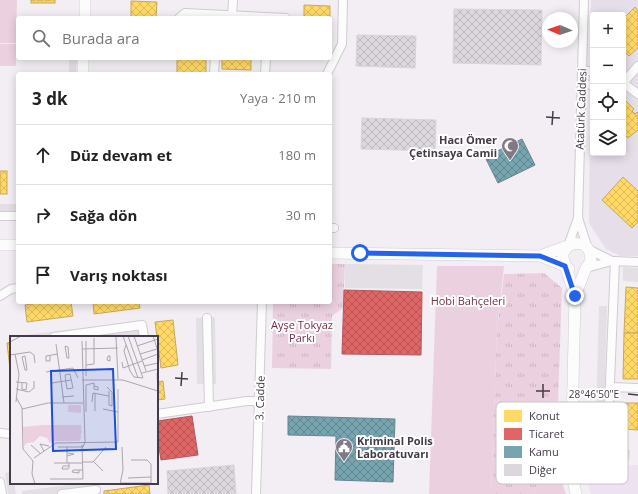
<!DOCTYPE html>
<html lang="tr">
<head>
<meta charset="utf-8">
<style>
	:root { --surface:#fff; --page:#f6f6f6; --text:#222; --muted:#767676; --line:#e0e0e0 }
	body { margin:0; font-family:"Open Sans",sans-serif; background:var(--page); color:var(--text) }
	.controls { position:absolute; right:12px; top:12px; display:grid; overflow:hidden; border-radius:4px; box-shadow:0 2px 10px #0003 }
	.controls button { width:36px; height:36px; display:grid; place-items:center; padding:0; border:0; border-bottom:1px solid var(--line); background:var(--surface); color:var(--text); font:20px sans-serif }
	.compass { position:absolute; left:542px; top:12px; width:36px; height:36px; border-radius:50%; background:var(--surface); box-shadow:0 2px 10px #0003; rotate:272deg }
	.stop { position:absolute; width:12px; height:12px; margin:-9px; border:3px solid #2563eb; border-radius:50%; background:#fff }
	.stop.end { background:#2563eb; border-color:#fff; box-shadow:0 1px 4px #0008 }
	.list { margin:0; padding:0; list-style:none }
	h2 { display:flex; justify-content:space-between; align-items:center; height:52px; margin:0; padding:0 16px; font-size:17px }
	h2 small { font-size:13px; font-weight:400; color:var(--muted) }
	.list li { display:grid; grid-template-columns:26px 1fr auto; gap:12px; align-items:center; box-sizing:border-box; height:60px; padding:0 16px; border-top:1px solid var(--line) }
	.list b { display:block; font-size:15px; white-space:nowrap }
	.list em { font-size:13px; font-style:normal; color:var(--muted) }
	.icon { flex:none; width:22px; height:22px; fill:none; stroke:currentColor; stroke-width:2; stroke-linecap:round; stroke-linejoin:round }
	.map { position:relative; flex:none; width:638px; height:494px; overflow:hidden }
	.search { position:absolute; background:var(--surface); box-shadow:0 2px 10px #0003; left:16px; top:16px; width:316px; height:44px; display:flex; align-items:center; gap:10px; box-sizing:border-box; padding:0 14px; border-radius:4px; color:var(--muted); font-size:15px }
	.panel { position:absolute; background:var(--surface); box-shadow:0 2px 10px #0003; left:16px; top:72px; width:316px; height:232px; border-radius:4px }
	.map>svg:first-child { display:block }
</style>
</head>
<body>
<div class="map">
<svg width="638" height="494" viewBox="0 0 638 494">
	<defs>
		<pattern id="park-tufts" width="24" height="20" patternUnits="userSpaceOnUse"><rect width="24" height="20" fill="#ebd1df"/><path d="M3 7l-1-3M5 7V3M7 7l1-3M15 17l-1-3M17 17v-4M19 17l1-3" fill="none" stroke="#cbb4c1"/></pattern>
		<pattern id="homes-cross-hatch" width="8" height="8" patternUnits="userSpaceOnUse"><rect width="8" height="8" fill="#ffd966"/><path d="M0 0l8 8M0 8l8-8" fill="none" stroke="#dcbb5a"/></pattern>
		<pattern id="shops-cross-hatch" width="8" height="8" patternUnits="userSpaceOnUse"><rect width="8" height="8" fill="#e06666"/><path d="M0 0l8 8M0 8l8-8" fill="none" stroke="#b75556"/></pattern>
		<pattern id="public-cross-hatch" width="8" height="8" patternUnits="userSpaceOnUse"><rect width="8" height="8" fill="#76a5af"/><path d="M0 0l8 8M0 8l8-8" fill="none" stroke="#628790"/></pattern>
		<pattern id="building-cross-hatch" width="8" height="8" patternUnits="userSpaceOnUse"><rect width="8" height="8" fill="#dbd7dd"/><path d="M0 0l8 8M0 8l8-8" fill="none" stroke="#bdb9bf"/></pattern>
	</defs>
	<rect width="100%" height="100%" fill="#f2eef3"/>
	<path fill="#e6dfe9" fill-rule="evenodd" d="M591 0H638V256H620L606 249 589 223ZM593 15H623V153H593Z"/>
	<path fill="#ece2f0" d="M583 464 638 465V494H591L590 492Z"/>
	<g fill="#ebd1df">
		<path d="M0 0H17L16 43H0Z"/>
		<rect x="0" y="44" width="16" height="22"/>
		<path d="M437 266H504L497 329 491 494H429Z"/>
		<path d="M559 474 566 494H533L543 477Z"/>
	</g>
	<g fill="url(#park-tufts)">
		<path d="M330 264H345L343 308 332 316 331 369 272 368 273 302H330Z"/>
		<path d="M544 273 562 288 556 461 559 474 543 477 533 494H491L497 329 504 274Z"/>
	</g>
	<g fill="#e3dfe5">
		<path d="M69 58H77L76 74H69Z"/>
		<path d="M0 204H18V216L0 215Z"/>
		<path d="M345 264 423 265 422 289 345 288Z"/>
		<path d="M623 267 638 268V282L623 281Z"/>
		<path d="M599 306H607L603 453H595Z"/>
		<path d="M215 317 216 384H197L196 318Z"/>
		<path d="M145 321 148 337H25V335Z"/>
		<path d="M11 472V483H14L16 494H8L5 473Z"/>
		<path d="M83 483H99L101 494H22V491Z"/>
	</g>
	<g fill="url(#homes-cross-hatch)" stroke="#c7a95d">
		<rect x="31" y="0" width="24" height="3"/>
		<path d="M131 1 157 2 156 18H131Z"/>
		<path d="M304 5 330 6V18H304Z"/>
		<path d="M635 7 638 11V48L629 56 623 50V19Z"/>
		<path d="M177 58H206V74L177 73Z"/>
		<path d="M222 58H251V70L222 69Z"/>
		<path d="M625 100 634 109 632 111 635 114 637 112 638 114V130L628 138 627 136 623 139V102Z"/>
		<rect x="0" y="171" width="7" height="23"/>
		<path d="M623 177 638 191V222L632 228 602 200Z"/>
		<path d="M626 287 638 288V333H624Z"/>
		<path d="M42 302H71L73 316 27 322 25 305Z"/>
		<path d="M93 302H139L140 308 94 314Z"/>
		<path d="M173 320 178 365 161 368 155 322Z"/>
		<path d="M624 333H638V379H623Z"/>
		<path d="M11 342V378L7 343Z"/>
		<path d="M163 381 165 399 157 400V382Z"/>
		<path d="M623 403H638V430L622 429Z"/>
		<path d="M149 485 150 494H104V491Z"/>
	</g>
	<g fill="url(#shops-cross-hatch)" stroke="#b1595d">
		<path d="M344 290 422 292 421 355 342 354Z"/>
		<path d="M192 416 198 455 161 460 157 435V421Z"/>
	</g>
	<g fill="url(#public-cross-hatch)" stroke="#678590">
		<path d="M522 139 535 165 498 183 485 157Z"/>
		<path d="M288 416 395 419 393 482 335 480 336 436 288 435Z"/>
	</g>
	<g fill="url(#building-cross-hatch)" stroke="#d9d4db">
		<path d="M454 9 542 10 541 65 453 63Z"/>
		<path d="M357 35 416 36 415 68 356 66Z"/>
		<path d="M362 118 436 120 435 151 361 149Z"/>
		<rect x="621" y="450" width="8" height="9"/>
		<path d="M234 465 236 494H168L167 471Z"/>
		<path d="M556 477 557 484 549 485 548 478Z"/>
	</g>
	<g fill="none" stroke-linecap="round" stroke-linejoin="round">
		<defs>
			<g id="minor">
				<path d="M179 18 185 13 286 18"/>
				<path d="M232 18 233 0"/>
				<path d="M582 70 593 72"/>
				<path d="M214 74 215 58"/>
				<path d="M265 74 266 58"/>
				<path d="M327 74 342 44 343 0"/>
				<path d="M623 83 638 66"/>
				<path d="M623 83 638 94"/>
				<path d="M582 84 593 85"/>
				<path d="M0 216H18"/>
				<path d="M578 218 588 249 612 261"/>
				<path d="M330 228H334"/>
				<path d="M568 246 578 218 584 0"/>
				<path d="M586 268 612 261 638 262"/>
				<path d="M0 296 11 289 18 288"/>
				<path d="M207 318 209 407"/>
				<path d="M54 337 142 325 144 337"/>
				<path d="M610 387 638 388"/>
				<path d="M157 414 247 401H260"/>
				<path d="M0 433 11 434"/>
				<path d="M607 455 615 261"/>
				<path d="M0 482 2 494"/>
				<path d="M62 494 96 490"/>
				<path d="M256 494 262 302"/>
			</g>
			<g id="tertiary">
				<path d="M85 18V0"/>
				<path d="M83 74V58"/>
				<path d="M0 245H18"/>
				<path d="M568 246 563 253V258L575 296 571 470 576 494"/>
				<path d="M330 253 540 256 576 243 585 245 588 249 590 252 591 261 586 268 575 296"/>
				<path d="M540 256 565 266 569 269"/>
			</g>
		</defs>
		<use href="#minor" stroke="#d0ccd1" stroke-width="10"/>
		<use href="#tertiary" stroke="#d0ccd1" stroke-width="12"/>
		<use href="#minor" stroke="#fdfcfd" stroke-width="8"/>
		<use href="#tertiary" stroke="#fdfcfd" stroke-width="11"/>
	</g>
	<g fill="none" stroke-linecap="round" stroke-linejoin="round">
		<path stroke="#2563eb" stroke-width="5" d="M360 253 540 256 565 266 575 296"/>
	</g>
	<path fill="none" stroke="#443a49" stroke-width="1.5" d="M546 117 560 118M552 125 553 111M175 378 188 379M181 386 182 372M536 391H550M628 394 638 395M543 398V384"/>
	<defs>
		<symbol id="mosque-pin" viewBox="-11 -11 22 30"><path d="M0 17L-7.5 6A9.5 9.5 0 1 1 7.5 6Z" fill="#817984" stroke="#fff"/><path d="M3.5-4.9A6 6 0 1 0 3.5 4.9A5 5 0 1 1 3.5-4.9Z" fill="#fff"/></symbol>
		<symbol id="civic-pin" viewBox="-11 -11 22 30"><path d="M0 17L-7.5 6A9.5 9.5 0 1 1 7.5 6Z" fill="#817984" stroke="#fff"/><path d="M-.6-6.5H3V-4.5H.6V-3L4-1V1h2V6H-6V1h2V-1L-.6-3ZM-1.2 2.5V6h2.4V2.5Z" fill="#fff"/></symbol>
	</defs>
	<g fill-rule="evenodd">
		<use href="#mosque-pin" x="500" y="136" width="20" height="27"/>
		<use href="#civic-pin" x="334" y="437" width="20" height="27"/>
	</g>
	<g text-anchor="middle" stroke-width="4" stroke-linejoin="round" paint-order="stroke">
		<g font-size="11" fill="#443a49" stroke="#fff">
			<text transform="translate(581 109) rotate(-88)" y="4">Atatürk Caddesi</text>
			<text transform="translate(260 398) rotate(-88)" y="4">3. Cadde</text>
		</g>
		<g font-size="11" font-weight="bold" fill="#443a49" stroke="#fff" text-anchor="end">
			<text x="497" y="144">Hacı Ömer<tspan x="497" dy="13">Çetinsaya Camii</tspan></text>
			<text x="357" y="445" text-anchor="start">Kriminal Polis<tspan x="357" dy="13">Laboratuvarı</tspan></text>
		</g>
		<g font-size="11" fill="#783147" stroke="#fff">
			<text x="468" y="305">Hobi Bahçeleri</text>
			<text x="302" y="329">Ayşe Tokyaz<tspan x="302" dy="13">Parkı</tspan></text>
		</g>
	</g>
	<g transform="translate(10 336)">
		<rect width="148" height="148" fill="#f2eef3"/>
		<path d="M33 89H71L72 97H41L46 105 40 107 37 102 30 100 24 106 17 107 14 110 13 91Z" fill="#ebd1df"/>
		<path d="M58 69H71V77L58 76ZM41 97H71V102L69 105H46L39 99Z" fill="#ebd1df"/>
		<path fill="none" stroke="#aca6af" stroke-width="1" d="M113 0 128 42M124 0 136 35M143 0 148 15M106 1 108 43M72 5 75 106 73 111M0 6 11 0M46 8 54 67M116 9 114 15 120 35 124 41 133 42 118 0M55 10 58 11 59 22H57ZM127 10 148 3M72 13 108 12M5 18 9 38 6 66M130 18 147 13M0 19 20 16 24 19 25 27M15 20 17 34H15L12 21ZM40 20V25H36V20L48 18M98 20H100V25L97 24ZM132 24 148 18M112 26 113 32 132 25M76 29 84 28V2M134 30 148 27M36 36 63 32 68 42M132 37 148 33M147 37 148 55M60 38 63 52 57 53 55 39ZM76 40V5M72 44H113L148 55M6 46 17 47 16 54 12 53V47M42 47 61 44M84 50 88 51V54L84 53V47M97 51 102 56V70L99 69V55M6 53 19 56 24 52V45M6 61 12 72 13 113 23 125M52 61 64 60M82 66 83 57 99 60M12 73 38 67H73M93 73 108 76M85 75V57M76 76V49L84 47M21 109 31 118M48 111H73M34 115 30 108 39 110M57 117 64 118 57 120M24 122 46 107 108 106V53M121 124H137L141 128V148M23 125 22 138 25 148M83 125 93 135M73 126H83L96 111M44 127H73M57 127V111M59 127V132L58 133H52L53 130H59M69 134V137L62 136 63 134H73M118 142 141 141M40 143H73L72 109M111 147H141M110 148 113 134 112 111"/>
		<path fill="#1d4ed8" fill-opacity="0.15" stroke="#1d4ed8" stroke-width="2" d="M103 33 106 113 43 115 41 35Z"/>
		<rect width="148" height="148" fill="none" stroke="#443a49" stroke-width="2"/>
	</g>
	<rect x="496" y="402" width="132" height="82" rx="6" fill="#fff" stroke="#c7c4c8" stroke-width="1"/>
	<rect x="504" y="410" width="18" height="12" fill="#ffd966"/>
	<rect x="504" y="428" width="18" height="12" fill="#e06666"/>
	<rect x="504" y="446" width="18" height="12" fill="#76a5af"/>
	<rect x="504" y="464" width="18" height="12" fill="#dbd7dd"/>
	<g font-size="11" fill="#443a49">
		<text x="529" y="420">Konut</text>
		<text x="529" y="438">Ticaret</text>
		<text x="529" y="456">Kamu</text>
		<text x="529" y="474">Diğer</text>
	</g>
	<g font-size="10" text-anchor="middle" fill="#443a49" stroke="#fff" stroke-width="4" stroke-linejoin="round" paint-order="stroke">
		<text x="594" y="398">28°46'50"E</text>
	</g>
</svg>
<div class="controls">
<button>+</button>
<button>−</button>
<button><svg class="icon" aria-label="locate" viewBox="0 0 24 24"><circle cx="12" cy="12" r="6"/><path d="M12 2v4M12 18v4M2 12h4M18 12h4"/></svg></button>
<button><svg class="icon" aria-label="layers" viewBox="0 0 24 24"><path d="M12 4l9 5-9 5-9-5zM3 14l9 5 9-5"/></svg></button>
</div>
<svg class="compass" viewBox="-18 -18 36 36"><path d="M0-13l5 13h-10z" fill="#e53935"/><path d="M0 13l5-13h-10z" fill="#767676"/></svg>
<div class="stop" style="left:360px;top:253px"></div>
<div class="stop end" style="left:575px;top:296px"></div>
<div class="search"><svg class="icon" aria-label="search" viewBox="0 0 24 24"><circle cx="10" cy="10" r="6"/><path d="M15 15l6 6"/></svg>Burada ara</div>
<section class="panel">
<h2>3 dk<small>Yaya · 210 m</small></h2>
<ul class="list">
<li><svg class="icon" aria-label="ahead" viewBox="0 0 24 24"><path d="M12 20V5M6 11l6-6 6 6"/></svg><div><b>Düz devam et</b></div><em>180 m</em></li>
<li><svg class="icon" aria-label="right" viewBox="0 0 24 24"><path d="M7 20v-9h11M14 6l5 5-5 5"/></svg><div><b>Sağa dön</b></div><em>30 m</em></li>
<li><svg class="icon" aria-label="arrive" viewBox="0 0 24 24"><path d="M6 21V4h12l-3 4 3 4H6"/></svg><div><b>Varış noktası</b></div></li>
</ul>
</section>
</div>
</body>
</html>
